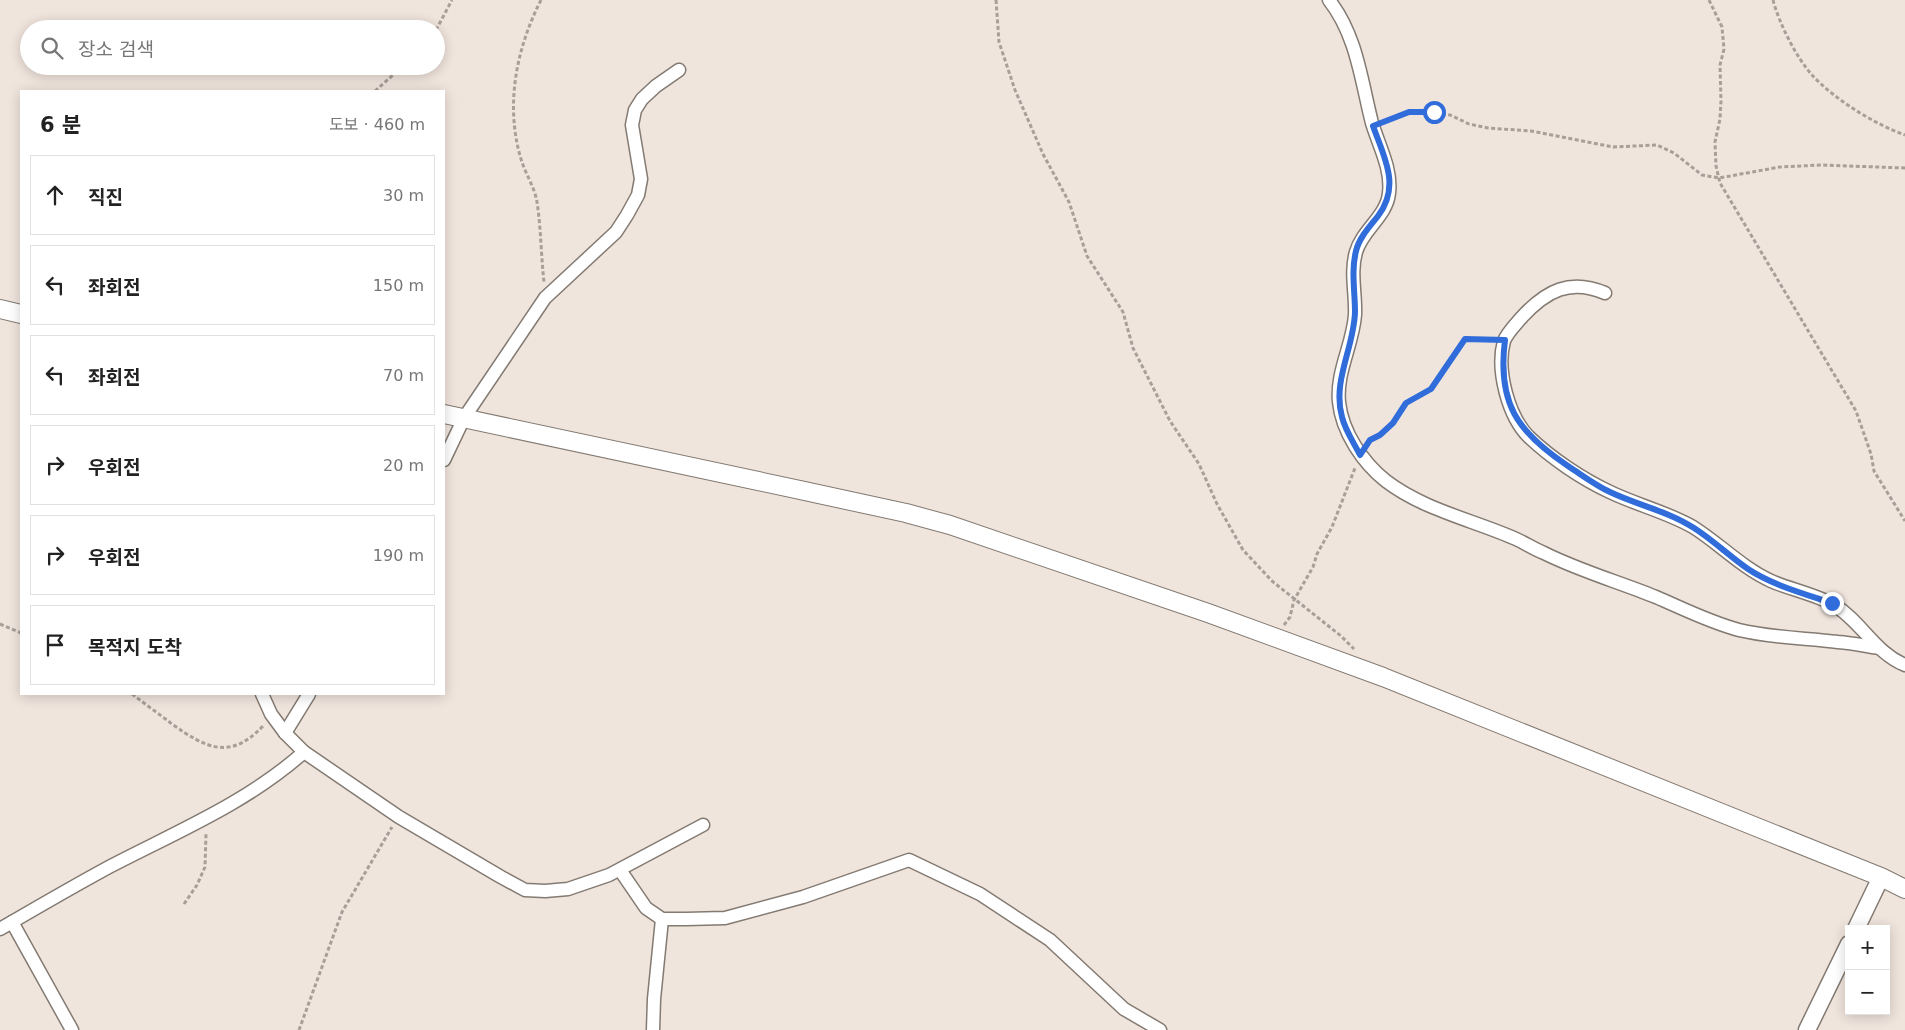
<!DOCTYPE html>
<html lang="ko">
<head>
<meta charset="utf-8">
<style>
	:root { --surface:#fff; --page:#f2f2f2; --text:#222; --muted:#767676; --line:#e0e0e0 }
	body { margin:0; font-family:"DejaVu Sans","Noto Sans KR",sans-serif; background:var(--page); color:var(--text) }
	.controls { position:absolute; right:15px; bottom:15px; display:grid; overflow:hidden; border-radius:0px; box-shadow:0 2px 12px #0003 }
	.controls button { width:45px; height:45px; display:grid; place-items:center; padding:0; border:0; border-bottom:1px solid var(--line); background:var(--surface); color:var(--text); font:25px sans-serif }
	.stop { position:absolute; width:15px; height:15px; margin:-11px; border:4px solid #306cda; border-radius:50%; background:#fff }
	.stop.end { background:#306cda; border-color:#fff; box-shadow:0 1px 5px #0008 }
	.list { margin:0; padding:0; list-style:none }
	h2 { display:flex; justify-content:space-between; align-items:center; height:65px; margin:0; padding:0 20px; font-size:21px }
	h2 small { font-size:16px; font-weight:400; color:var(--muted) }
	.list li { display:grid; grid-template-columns:32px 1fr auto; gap:15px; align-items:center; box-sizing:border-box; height:80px; margin:0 10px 10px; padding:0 10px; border:1px solid var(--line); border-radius:0px }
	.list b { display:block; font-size:19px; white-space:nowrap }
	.list em { font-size:16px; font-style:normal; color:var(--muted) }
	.icon { flex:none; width:28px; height:28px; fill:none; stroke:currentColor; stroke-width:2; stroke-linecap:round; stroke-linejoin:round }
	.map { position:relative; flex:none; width:1905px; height:1030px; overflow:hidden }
	.search { position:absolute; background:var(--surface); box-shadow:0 2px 12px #0003; left:20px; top:20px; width:425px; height:55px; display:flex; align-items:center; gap:12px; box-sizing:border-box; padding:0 18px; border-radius:28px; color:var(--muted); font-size:19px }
	.panel { position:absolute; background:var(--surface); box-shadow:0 2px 12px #0003; left:20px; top:90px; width:425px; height:605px; border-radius:0px }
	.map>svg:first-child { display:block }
</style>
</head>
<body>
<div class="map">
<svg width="1905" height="1030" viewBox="0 0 1905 1030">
	<rect width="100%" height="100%" fill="#f0e5dd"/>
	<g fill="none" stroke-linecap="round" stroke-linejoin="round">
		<defs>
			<g id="minor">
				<path d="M1329 0C1357 36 1361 80 1372 123 1379 146 1392 169 1389 193 1387 216 1362 230 1356 252 1350 272 1356 294 1355 315 1353 344 1336 372 1339 402 1342 432 1363 463 1386 481 1424 510 1473 520 1516 539 1525 543 1534 549 1544 553 1580 571 1619 582 1656 597 1684 609 1709 622 1739 630 1772 638 1805 638 1838 642 1852 643 1866 646 1879 648"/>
				<path d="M1605 293C1570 278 1546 291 1522 317 1516 324 1507 333 1504 341 1496 370 1508 416 1529 437 1551 458 1582 479 1610 492 1637 505 1667 512 1693 527 1720 544 1741 567 1771 581 1789 589 1818 595 1834 605 1861 621 1875 653 1905 665"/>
				<path d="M444 460 464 418 545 298 616 232 627 215 638 195 641 179 632 125 635 110 642 99 656 86 679 70"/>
				<path d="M262 694 271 714 285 733 304 752 399 817 501 877 525 890 545 891 568 889 609 875 703 825"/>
				<path d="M285 733 309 694"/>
				<path d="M620 870 646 908 662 919H686L725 918 803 897 909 860 980 894 1050 940 1124 1009 1160 1030"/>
				<path d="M12 922 72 1030"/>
				<path d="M0 929C36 908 72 887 109 867 176 832 247 803 304 752"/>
				<path d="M653 1030 654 999 662 919"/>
			</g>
			<g id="tertiary">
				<path d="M1856 929 1881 877"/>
				<path d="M1807 1030 1849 944"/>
			</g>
			<g id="secondary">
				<path d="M0 309 21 314"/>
				<path d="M444 414 800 490 906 513 950 525 1208 613 1383 677 1881 877 1905 889"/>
			</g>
		</defs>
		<use href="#minor" stroke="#837a72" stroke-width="15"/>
		<use href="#tertiary" stroke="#837a72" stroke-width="19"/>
		<use href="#secondary" stroke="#837a72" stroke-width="20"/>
		<g stroke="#a79f98" stroke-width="3" stroke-dasharray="4 2.5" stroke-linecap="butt">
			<path d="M541 0C516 49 505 106 521 159 525 173 535 188 537 202 541 228 541 256 544 282"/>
			<path d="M996 0 999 42 1015 90 1043 154 1069 202 1087 256 1123 312 1133 348 1170 421 1199 464 1217 504 1243 550 1272 581 1341 636 1354 649"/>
			<path d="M1709 0 1722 27 1724 49 1720 65 1721 101 1720 119 1715 142 1716 166 1720 183 1856 411 1871 454 1874 471 1905 521"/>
			<path d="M1773 0C1779 23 1796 57 1812 75 1834 99 1874 124 1905 135"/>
			<path d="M436 30 452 0"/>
			<path d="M375 91 403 66"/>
			<path d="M1385 121 1409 112H1434L1450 115 1469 124 1488 128 1531 131 1613 147 1657 145 1674 153 1702 175 1719 178 1780 167 1821 165 1905 168"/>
			<path d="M1368 442 1380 435 1393 423 1406 403 1431 389 1465 339 1491 340"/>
			<path d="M0 624 21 633"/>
			<path d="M1284 625 1290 617 1294 600 1313 567 1317 554 1332 527 1355 468"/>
			<path d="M132 694C145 704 159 714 172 724 206 748 230 761 263 726"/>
			<path d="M184 904 197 885 205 867 206 834"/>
			<path d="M299 1030 342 912 392 827"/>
		</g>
		<use href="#minor" stroke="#fff" stroke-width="12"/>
		<use href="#tertiary" stroke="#fff" stroke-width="16"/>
		<use href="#secondary" stroke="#fff" stroke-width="18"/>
	</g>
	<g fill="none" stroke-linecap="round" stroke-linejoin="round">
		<path stroke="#306cda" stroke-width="6" d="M1434 112H1409L1373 126C1384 157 1401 186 1378 216 1370 226 1359 238 1356 251 1351 271 1355 292 1355 312 1354 348 1332 381 1342 417 1345 430 1354 443 1360 455L1370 440 1380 435 1393 423 1406 403 1431 389 1465 339 1505 340C1497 403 1517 432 1568 466 1582 475 1595 485 1610 492 1637 505 1668 511 1694 528 1713 540 1729 556 1748 569 1772 585 1805 594 1832 603"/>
	</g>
</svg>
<div class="controls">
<button>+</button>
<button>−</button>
</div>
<div class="stop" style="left:1434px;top:112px"></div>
<div class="stop end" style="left:1832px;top:603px"></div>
<div class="search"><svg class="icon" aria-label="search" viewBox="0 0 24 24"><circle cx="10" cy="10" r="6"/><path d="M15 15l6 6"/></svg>장소 검색</div>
<section class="panel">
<h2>6 분<small>도보 · 460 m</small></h2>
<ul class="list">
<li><svg class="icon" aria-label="ahead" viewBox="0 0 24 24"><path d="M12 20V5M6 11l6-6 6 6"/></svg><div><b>직진</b></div><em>30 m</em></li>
<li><svg class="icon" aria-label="left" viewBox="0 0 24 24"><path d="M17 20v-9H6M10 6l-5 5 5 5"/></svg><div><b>좌회전</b></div><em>150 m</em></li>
<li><svg class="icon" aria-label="left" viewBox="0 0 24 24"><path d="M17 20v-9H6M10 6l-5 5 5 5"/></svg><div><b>좌회전</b></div><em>70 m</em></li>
<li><svg class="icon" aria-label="right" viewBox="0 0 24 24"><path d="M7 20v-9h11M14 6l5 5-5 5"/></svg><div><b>우회전</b></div><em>20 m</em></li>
<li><svg class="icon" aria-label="right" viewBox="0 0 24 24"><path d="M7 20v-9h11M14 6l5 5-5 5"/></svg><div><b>우회전</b></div><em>190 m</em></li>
<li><svg class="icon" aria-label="arrive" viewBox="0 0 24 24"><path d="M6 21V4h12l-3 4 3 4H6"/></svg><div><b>목적지 도착</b></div></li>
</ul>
</section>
</div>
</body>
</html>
